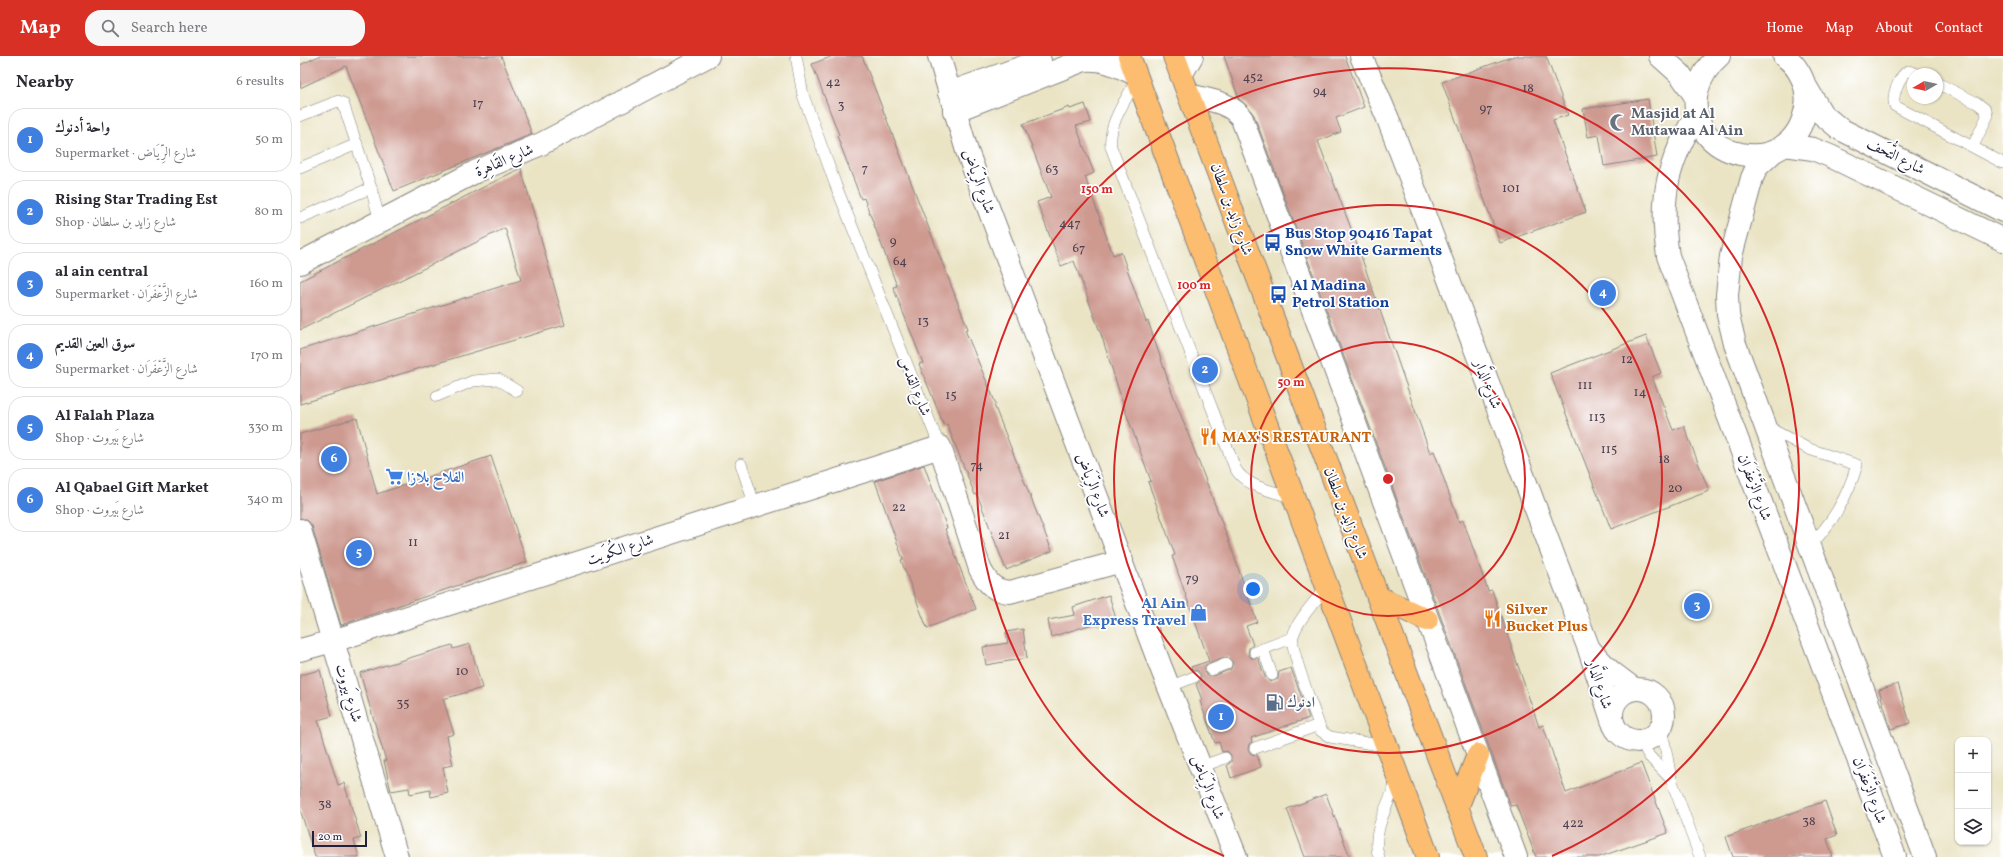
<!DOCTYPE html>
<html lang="en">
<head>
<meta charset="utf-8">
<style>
	:root { --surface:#fff; --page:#f7f7f7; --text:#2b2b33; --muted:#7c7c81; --line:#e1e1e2; --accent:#d93025 }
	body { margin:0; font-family:Vollkorn,Amiri,serif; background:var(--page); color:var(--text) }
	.controls { position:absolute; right:12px; bottom:12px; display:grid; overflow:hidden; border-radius:8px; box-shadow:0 1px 3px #0004 }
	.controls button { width:36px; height:36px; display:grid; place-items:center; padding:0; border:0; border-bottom:1px solid var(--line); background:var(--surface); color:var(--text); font:20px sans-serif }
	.compass { position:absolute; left:1607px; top:12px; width:36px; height:36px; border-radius:50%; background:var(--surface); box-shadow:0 1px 3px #0004; rotate:261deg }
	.scale { position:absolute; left:12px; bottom:10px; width:55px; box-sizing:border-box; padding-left:4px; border:2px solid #22223b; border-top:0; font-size:11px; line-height:14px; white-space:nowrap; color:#22223b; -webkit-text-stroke:3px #fff; paint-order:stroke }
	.you { position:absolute; left:953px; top:533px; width:14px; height:14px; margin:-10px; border:3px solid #fff; border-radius:50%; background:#1a73e8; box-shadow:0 0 0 6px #1a73e833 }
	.badge { display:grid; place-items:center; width:26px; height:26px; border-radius:50%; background:var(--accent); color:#fff; font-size:13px; font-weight:700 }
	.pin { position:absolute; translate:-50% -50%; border:2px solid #fff; box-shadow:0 1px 4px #0006 }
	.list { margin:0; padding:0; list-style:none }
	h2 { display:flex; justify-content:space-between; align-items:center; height:52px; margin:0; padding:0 16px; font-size:17px }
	h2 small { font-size:13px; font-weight:400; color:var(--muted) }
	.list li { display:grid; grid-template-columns:26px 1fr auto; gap:12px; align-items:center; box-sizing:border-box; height:64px; margin:0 8px 8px; padding:0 8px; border:1px solid var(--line); border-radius:16px }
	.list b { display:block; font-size:15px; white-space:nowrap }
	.list p { margin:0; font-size:13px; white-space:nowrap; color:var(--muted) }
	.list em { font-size:13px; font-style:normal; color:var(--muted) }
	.icon { flex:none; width:22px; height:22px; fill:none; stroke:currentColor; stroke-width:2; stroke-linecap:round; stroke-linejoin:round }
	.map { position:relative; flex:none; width:1703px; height:801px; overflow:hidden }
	header { display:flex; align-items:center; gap:24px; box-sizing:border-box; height:56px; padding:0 20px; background:var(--accent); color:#fff }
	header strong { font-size:19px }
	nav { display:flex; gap:22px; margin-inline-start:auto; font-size:14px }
	.search { width:280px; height:36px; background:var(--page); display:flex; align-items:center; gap:10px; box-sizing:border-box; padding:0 14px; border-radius:16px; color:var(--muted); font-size:15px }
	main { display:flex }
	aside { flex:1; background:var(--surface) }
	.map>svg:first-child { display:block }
</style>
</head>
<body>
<header>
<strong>Map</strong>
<div class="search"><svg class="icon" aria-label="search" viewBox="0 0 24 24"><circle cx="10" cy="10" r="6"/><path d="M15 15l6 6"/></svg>Search here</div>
<nav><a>Home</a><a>Map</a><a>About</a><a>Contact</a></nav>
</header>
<main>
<aside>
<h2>Nearby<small>6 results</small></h2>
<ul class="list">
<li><span class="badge" style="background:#3f7fe0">1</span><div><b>واحة أدنوك</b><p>Supermarket · شارع الرِّيَاض</p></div><em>50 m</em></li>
<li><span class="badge" style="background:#3f7fe0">2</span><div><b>Rising Star Trading Est</b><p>Shop · شارع زايد بن سلطان</p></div><em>80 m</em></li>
<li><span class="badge" style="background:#3f7fe0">3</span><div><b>al ain central</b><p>Supermarket · شارع الزَّعْفَرَان</p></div><em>160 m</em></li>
<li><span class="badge" style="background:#3f7fe0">4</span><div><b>سوق العين القديم</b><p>Supermarket · شارع الزَّعْفَرَان</p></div><em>170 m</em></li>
<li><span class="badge" style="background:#3f7fe0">5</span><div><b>Al Falah Plaza</b><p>Shop · شارع بَيروت</p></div><em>330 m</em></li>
<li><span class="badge" style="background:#3f7fe0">6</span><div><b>Al Qabael Gift Market</b><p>Shop · شارع بَيروت</p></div><em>340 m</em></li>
</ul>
</aside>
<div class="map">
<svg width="1703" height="801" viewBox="0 0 1703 801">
	<rect width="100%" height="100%" fill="#fff"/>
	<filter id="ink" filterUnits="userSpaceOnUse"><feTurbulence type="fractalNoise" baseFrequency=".025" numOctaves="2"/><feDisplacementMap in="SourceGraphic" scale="8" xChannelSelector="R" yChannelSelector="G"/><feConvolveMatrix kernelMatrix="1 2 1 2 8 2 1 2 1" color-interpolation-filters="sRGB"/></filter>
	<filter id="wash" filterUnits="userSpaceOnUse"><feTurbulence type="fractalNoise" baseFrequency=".012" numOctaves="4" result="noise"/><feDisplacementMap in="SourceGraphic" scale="16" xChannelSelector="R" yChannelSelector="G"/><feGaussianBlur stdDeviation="0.9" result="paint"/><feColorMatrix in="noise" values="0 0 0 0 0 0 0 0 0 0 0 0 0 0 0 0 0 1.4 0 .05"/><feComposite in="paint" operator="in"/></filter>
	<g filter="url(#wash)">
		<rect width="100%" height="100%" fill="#eae4c5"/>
		<g id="blocks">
			<g fill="#ce9a90" fill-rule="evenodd">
				<path d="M19 0H201L232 78 94 135 46 10 0 32V9Z"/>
				<path d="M533 0H562L668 273 665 274 696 348 694 349 752 495 706 514 677 438 675 439 647 368 644 369 619 308 623 307 593 231 597 230 564 142 561 143 537 80 539 79 512 8Z"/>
				<path d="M924 0H1045L1064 51 1036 62 1041 76 1018 85 1055 183 1130 397 1134 395 1159 466 1163 464 1188 535 1192 534 1239 671 1243 669 1266 737 1341 707 1368 777 1299 801H1236L1216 749 1211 750 954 59 947 50 939 43Z"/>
				<path d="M1214 0H1246L1268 59 1253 64 1286 156 1200 187 1142 26Z"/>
				<path d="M1348 43 1357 101 1304 110 1299 79 1288 81 1283 53Z"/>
				<path d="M785 48 791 66 776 70 794 117 785 121 813 199 821 196 846 266 848 265 872 336 927 480 957 566 946 570 953 589 949 592 948 598 951 602H958L965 621 970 626 978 623 979 616 991 612 1009 662 951 682 952 686 949 688 948 694 951 698 957 699 961 711 931 722 927 709 931 706V699L927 695 922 696 919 686 915 687 900 645 902 644 896 628 900 625 901 619 898 615 892 614 891 611 909 605 872 500 875 499 848 426 851 425 825 354 802 281 774 205 761 210 737 146 751 141 723 68 769 51 770 53ZM927 601 933 606 931 613 914 620 906 619 904 613 906 609Z"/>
				<path d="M221 112 265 269 0 348V294L221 224 205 172 0 274V225Z"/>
				<path d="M1346 280 1361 317 1352 321 1373 374 1384 370 1409 435 1311 473 1250 317Z"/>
				<path d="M57 362 77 438 191 400 227 506 41 569 12 470 8 465 0 462V378Z"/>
				<path d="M624 409 647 472 645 473 676 553 627 572 601 504 603 503 575 425Z"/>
				<path d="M809 539 816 563 797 569 796 567 751 581 748 564 775 559 773 551Z"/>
				<path d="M723 573 727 602 686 609 683 591 708 587 706 576Z"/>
				<path d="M170 588 182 632 143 643 154 678 147 680 153 709 143 711 148 737 131 741 130 734 110 738 109 732 91 735 84 705H86L60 617 152 589 153 593Z"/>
				<path d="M20 614 32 660 18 664 38 729 44 727 61 782 54 784 59 801H15L0 753V619Z"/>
				<path d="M1598 628 1610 667 1591 673 1579 634Z"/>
				<path d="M1026 738 1040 775 1050 801H1005L987 753Z"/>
				<path d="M1525 745 1537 779 1527 783 1533 801H1433L1426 781Z"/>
			</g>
		</g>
	</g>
	<g filter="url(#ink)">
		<use href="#blocks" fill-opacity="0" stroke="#868380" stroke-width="1"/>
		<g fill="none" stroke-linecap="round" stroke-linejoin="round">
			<defs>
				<g id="service">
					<path d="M496 0 503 39 536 130 640 391"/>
					<path d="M1618 18 1608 15C1599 20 1591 41 1595 50L1703 107"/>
					<path d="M837 23C826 44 808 67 811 91L935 412C945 431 973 435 993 442"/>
					<path d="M1637 27 1677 47 1686 54 1687 61 1673 90"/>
					<path d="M0 60 38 45 43 47 71 132 80 165"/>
					<path d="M0 112 57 88"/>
					<path d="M0 162 71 132"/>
					<path d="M137 340 173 325 198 323 217 335"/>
					<path d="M1467 371 1509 393 1557 409C1547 442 1533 466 1509 491"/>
					<path d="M441 408 455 450"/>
					<path d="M1026 531C1015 546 998 563 993 580 989 593 1014 653 1019 669L1021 675 1030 681 1085 690"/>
					<path d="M963 593 972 619"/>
					<path d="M955 596 992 582"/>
					<path d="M911 614 926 608"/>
					<path d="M869 631 894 621"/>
					<path d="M1360 672 1365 689 1371 723 1400 801"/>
					<path d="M1341 685 1349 700 1371 723"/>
					<path d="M955 692 1019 669"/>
					<path d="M900 711 925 702"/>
					<path d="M1079 801C1070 779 1089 746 1097 725"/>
				</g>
				<g id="minor">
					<path d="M639 0 667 95 860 609 936 801"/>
					<path d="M1061 0 1088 63 1289 593 1312 664"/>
					<path d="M649 37 740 5"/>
					<path d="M890 39C907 44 932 46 942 63L1216 801"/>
					<path d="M654 55 784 4C804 2 818 10 835 18"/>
					<path d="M1397 58C1367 107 1359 142 1368 200L1595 801"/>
					<path d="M1473 96 1457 111 1452 122 1431 200 1427 239 1428 259 1435 288 1625 801"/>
					<path d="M0 207 175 116 241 88 408 0"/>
					<path d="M0 474 97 801"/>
					<path d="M0 594 33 585 640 391 680 513C688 528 694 535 710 536L822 505"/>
					<path d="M1291 595 1310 615 1334 633"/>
					<circle cx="1338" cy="659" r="26"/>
				</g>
				<g id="tertiary">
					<path d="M1360 0 1380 18 1396 41"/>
					<path d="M1419 0C1407 10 1401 21 1397 35 1382 103 1493 130 1506 51 1509 32 1500 11 1484 0"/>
					<path d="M881 19 892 0"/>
					<path d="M1505 29 1522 58 1540 73 1703 155"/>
					<path d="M1485 89 1513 93 1530 100 1703 184"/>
				</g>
				<g id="trunk">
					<path d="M829 0 1128 801"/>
					<path d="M874 0 1176 801"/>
					<path d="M1078 541 1127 564"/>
					<path d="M1157 752 1178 699"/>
				</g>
			</defs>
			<use href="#service" stroke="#868380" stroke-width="12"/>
			<use href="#minor" stroke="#868380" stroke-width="24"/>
			<use href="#tertiary" stroke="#868380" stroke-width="24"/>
			<use href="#trunk" stroke="#868380" stroke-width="24"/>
			<use href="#service" stroke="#fff" stroke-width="11"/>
			<use href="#minor" stroke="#fff" stroke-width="22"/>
			<use href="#tertiary" stroke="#fff" stroke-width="22"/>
			<use href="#trunk" stroke="#fcbd6f" stroke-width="22"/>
		</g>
	</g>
	<g fill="none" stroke="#d62828" stroke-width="2">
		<circle cx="1088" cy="423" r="137"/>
		<circle cx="1088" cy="423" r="274"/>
		<path d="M924 800A411 411 0 1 1 1252 800"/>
	</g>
	<defs>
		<symbol id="mosque-bare" viewBox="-9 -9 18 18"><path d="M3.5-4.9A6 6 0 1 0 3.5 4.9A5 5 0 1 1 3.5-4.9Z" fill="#6b7280" stroke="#fff" stroke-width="2.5" paint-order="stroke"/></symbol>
		<symbol id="bus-bare" viewBox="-9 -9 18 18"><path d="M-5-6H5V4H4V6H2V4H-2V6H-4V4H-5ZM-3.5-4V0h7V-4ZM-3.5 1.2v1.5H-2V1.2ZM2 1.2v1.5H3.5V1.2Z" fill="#1a4fb4" stroke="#fff" stroke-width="2.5" paint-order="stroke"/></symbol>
		<symbol id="restaurant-bare" viewBox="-9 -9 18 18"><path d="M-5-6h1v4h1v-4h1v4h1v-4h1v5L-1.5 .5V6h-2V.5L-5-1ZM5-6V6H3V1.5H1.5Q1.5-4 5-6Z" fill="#e8710a" stroke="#fff" stroke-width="2.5" paint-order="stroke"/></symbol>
		<symbol id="supermarket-bare" viewBox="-9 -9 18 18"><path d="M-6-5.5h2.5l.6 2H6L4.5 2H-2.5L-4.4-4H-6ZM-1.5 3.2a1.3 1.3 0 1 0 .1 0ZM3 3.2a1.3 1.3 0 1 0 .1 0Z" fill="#3f7fe0" stroke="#fff" stroke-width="2.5" paint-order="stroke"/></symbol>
		<symbol id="shop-bare" viewBox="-9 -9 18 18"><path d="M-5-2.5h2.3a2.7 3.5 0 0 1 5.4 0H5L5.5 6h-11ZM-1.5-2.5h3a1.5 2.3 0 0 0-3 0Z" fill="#3f7fe0" stroke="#fff" stroke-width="2.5" paint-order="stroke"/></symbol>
		<symbol id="fuel-bare" viewBox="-9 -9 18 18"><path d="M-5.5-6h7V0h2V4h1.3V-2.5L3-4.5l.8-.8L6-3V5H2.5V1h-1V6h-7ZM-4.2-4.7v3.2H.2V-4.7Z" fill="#5c6f8a" stroke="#fff" stroke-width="2.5" paint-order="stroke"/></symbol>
	</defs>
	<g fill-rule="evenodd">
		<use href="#mosque-bare" x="1306" y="54" width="25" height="25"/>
		<use href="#bus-bare" x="960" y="174" width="25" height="25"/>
		<use href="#bus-bare" x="966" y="226" width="25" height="25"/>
		<use href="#restaurant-bare" x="896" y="368" width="25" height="25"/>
		<use href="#supermarket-bare" x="82" y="408" width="25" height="25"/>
		<use href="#shop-bare" x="886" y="544" width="25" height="25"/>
		<use href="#restaurant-bare" x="1180" y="550" width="25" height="25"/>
		<use href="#fuel-bare" x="962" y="634" width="25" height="25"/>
	</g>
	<g text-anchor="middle" stroke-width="3.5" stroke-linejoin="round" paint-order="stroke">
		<g font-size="13" fill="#4d4050">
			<text x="953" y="25">452</text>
			<text x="533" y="30">42</text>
			<text x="1228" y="36">18</text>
			<text x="1020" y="39">94</text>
			<text x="178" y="51">17</text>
			<text x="541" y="53">3</text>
			<text x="1186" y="56">97</text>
			<text x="565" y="116">7</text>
			<text x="752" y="117">63</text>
			<text x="1211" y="136">101</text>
			<text x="770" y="171">447</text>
			<text x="593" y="189">9</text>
			<text x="779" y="196">67</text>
			<text x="600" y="209">64</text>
			<text x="623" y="269">13</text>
			<text x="1327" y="307">12</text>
			<text x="1285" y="333">111</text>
			<text x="1340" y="340">14</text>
			<text x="651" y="343">15</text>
			<text x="1297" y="365">113</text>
			<text x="1309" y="397">115</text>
			<text x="1364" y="407">18</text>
			<text x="677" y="413">74</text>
			<text x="1375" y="436">20</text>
			<text x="599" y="455">22</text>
			<text x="704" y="483">21</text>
			<text x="113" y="490">11</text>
			<text x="892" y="526">79</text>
			<text x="162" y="619">10</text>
			<text x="103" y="651">35</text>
			<text x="25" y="752">38</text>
			<text x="1509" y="769">38</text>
			<text x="1273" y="771">422</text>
		</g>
		<g font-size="15" font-weight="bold" fill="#5b616d" stroke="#fff" text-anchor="start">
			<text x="1331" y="62">Masjid at Al<tspan x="1331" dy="17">Mutawaa Al Ain</tspan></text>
		</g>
		<g font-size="15" fill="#22223b" stroke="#fff">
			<text transform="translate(1596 100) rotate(27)" y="5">شارع التُّحَف</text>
			<text transform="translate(204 104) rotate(-23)" y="5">شارع القَاهِرَة</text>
			<text transform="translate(679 125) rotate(70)" y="5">شارع الرِّيَاض</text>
			<text transform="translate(932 153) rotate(70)" y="5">شارع زايد بن سلطان</text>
			<text transform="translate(1188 328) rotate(69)" y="5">شارع الدَّار</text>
			<text transform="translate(615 330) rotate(68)" y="5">شارع القدس</text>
			<text transform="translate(793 429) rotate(69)" y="5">شارع الرِّيَاض</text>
			<text transform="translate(1455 431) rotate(69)" y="5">شارع الزَّعْفَرَان</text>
			<text transform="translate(1046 457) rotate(69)" y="5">شارع زايد بن سلطان</text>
			<text transform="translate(320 493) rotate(-18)" y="5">شارع الكُوَيت</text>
			<text transform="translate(1300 628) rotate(72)" y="5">شارع الدَّار</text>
			<text transform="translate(49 637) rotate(73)" y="5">شارع بَيروت</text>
			<text transform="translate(908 731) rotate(68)" y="5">شارع الرِّيَاض</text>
			<text transform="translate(1570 734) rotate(69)" y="5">شارع الزَّعْفَرَان</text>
		</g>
		<g font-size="15" font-weight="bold" fill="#164399" stroke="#fff" text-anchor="start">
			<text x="985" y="182">Bus Stop 90416 Tapat<tspan x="985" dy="17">Snow White Garments</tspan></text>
			<text x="992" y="234">Al Madina<tspan x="992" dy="17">Petrol Station</tspan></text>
		</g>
		<g font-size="15" font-weight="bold" fill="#c56008" stroke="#fff" text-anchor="start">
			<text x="922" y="386">MAX'S RESTAURANT</text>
			<text x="1206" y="558">Silver<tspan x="1206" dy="17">Bucket Plus</tspan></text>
		</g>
		<g font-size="15" font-weight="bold" fill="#366cbe" stroke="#fff" text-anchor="start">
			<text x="107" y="426">الفلاح بلازا</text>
			<text x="886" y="552" text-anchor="end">Al Ain<tspan x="886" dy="17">Express Travel</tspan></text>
		</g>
		<g font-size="15" font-weight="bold" fill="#4e5e75" stroke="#fff" text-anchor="start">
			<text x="987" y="651">ادنوك</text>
		</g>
	</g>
	<circle cx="1088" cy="423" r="6" fill="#d62828" stroke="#fff" stroke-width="2"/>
	<g font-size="12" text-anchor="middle" font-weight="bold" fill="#d62828" stroke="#fff" stroke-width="3.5" stroke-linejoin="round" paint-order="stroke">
		<text x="797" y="137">150 m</text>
		<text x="894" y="233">100 m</text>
		<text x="991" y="330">50 m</text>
	</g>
</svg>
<div class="controls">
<button>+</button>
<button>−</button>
<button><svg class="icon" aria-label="layers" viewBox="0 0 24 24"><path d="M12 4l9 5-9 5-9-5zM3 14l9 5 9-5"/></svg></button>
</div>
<svg class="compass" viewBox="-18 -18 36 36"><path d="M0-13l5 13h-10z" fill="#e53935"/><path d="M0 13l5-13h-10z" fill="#7c7c81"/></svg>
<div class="scale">20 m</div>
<div class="you"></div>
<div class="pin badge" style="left:921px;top:661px;background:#3f7fe0">1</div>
<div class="pin badge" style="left:905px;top:314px;background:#3f7fe0">2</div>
<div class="pin badge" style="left:1397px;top:550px;background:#3f7fe0">3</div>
<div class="pin badge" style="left:1303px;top:237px;background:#3f7fe0">4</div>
<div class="pin badge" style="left:59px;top:497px;background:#3f7fe0">5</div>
<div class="pin badge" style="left:34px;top:403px;background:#3f7fe0">6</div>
</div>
</main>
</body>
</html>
